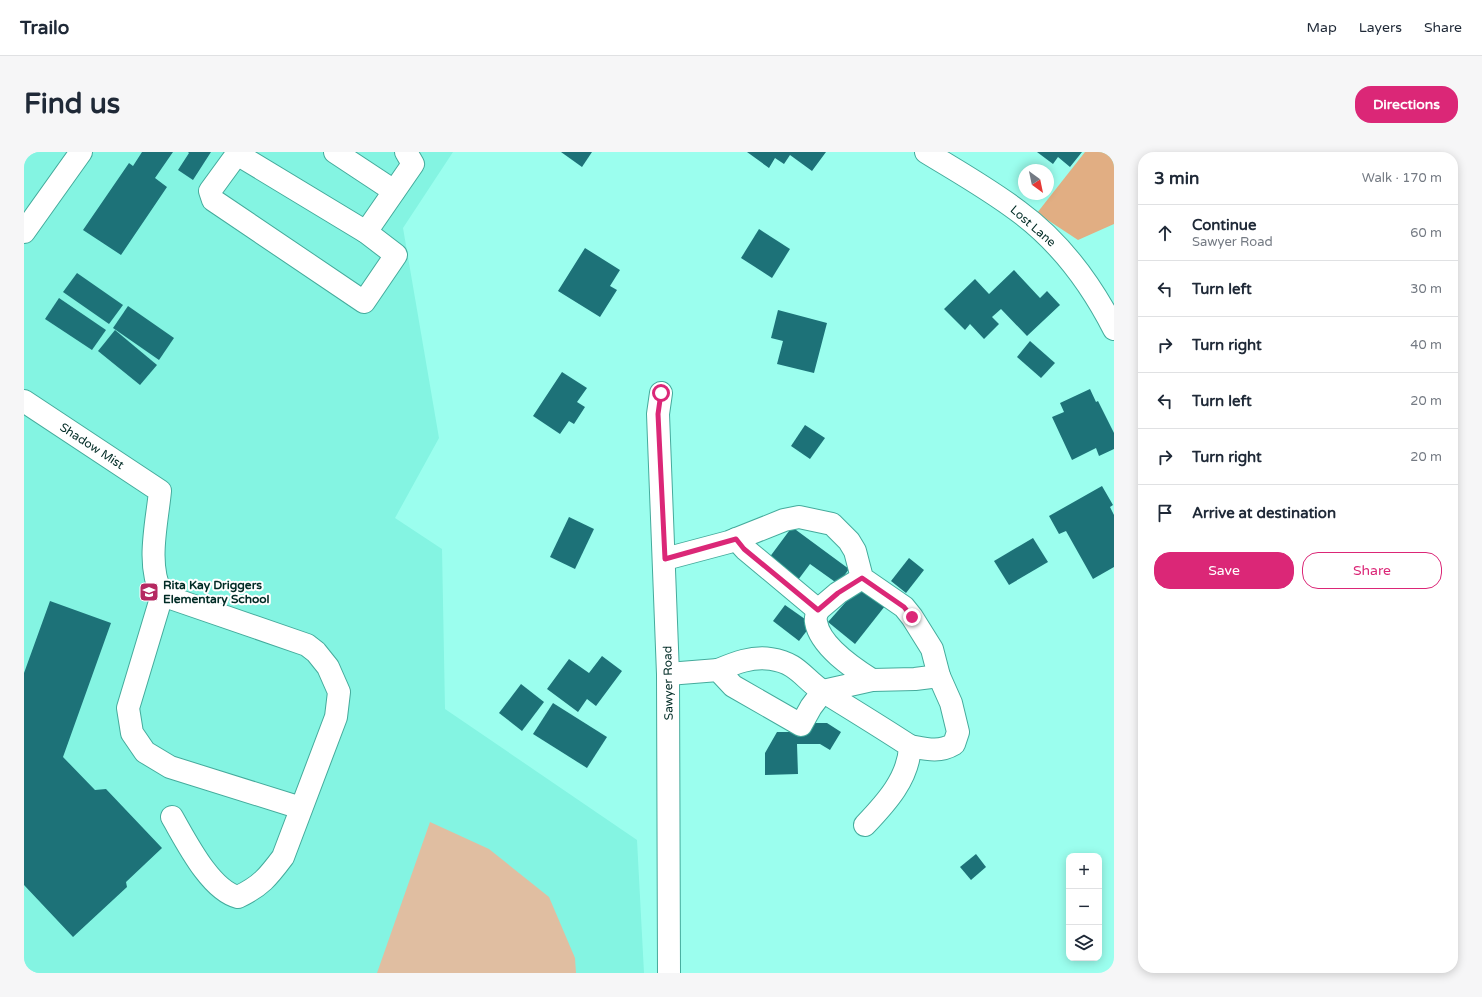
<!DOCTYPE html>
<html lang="en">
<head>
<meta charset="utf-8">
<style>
	:root { --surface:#fff; --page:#f6f6f7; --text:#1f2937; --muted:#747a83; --line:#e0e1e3; --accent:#db2777 }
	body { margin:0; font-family:"Varela Round",sans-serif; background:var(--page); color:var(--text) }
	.controls { position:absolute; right:12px; bottom:12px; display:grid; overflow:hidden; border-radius:8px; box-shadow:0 2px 10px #0003 }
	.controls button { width:36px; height:36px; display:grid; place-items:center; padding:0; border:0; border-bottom:1px solid var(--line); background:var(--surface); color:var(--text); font:20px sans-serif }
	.compass { position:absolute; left:994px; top:12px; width:36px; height:36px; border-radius:50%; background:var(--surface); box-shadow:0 2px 10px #0003; rotate:147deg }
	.stop { position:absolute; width:12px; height:12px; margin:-9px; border:3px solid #db2777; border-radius:50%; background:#fff }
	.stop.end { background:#db2777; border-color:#fff; box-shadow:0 1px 4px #0008 }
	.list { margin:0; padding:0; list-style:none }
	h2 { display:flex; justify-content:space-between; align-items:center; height:52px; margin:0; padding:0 16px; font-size:17px }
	h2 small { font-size:13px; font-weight:400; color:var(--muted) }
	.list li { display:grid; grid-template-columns:26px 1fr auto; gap:12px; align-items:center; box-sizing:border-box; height:56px; padding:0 16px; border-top:1px solid var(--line) }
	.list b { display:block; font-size:15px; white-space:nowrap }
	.list p { margin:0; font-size:13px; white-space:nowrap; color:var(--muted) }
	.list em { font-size:13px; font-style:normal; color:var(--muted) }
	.actions { display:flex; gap:8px; padding:12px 16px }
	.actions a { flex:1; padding:9px 0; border:1px solid var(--accent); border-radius:16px; text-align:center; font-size:14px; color:var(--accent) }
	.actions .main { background:var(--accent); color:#fff }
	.icon { flex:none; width:22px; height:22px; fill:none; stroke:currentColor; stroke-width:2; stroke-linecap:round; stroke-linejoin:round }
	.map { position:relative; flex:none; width:1090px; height:821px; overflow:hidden; border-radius:16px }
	header { display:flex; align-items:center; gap:24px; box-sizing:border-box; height:56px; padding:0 20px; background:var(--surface); border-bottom:1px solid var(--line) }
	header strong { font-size:19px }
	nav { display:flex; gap:22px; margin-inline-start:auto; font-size:14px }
	.intro { display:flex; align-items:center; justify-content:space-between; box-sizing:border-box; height:96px; padding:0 24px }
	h1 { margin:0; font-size:28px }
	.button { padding:10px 18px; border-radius:16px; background:var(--accent); color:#fff; font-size:14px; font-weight:700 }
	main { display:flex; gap:24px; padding:0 24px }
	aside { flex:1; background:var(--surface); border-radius:16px; box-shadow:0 2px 10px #0003 }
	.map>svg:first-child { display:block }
</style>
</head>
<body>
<header>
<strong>Trailo</strong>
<nav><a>Map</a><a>Layers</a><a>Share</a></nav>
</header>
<div class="intro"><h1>Find us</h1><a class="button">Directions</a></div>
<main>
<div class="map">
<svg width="1090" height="821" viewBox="0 0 1090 821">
	<rect width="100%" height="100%" fill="#9bfeee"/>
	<path fill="#84f4e2" d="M0 0H429L379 76 415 286 371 366 418 397 421 557 613 688 620 821H0Z"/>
	<path fill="#e0bea1" d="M406 670 465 697 525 745 551 806 552 821H353Z"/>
	<path fill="#e1ae83" d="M1061 0H1090V72L1054 88 1013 61Z"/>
	<g fill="#1d7278">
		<path d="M0 0H7L0 10Z"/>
		<path d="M118 0H149L131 26 143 35 97 103 59 78 105 11 109 14Z"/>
		<path d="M164 0H187L169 28 154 18 165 1Z"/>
		<path d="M537 0H568L558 15Z"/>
		<path d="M723 0H802L788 19 766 3 760 12 751 6 745 16Z"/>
		<path d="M1013 0H1058L1046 15 1034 5 1029 12Z"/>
		<path d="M735 77 766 97 748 126 717 106Z"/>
		<path d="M561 96 596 118 586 134 593 138 576 165 534 139Z"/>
		<path d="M990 118 1016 146 1023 139 1036 153 1003 184 977 157 968 165 975 172 960 187 946 172 941 178 920 157 951 127 965 142Z"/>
		<path d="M53 121 99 153 85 172 39 140Z"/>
		<path d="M35 146 82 178 68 198 21 167Z"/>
		<path d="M104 154 150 186 135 208 89 176Z"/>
		<path d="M754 158 803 171 790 221 753 212 759 189 747 186Z"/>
		<path d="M91 178 133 213 116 233 74 199Z"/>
		<path d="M1006 189 1031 211 1017 226 993 205Z"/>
		<path d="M538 220 563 236 553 250 561 255 550 272 545 269 536 282 509 264Z"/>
		<path d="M1066 237 1072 250 1074 249 1090 281V297L1075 304 1072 296 1048 308 1028 265 1040 260 1036 251Z"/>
		<path d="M781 273 801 286 786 307 767 294Z"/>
		<path d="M1078 334 1089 353 1086 355 1090 363V415L1069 427 1042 379 1035 382 1025 364Z"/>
		<path d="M545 365 570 377 551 417 526 405Z"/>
		<path d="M768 375 825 417 814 432 786 412 774 428 745 406Z"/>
		<path d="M1009 386 1024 410 985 433 970 409Z"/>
		<path d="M885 406 900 418 882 441 867 429Z"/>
		<path d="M836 434 861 454 831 492 804 470Z"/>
		<path d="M26 449 87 471 39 605 71 638 82 637 138 696 102 730 103 735 49 785 0 733V521Z"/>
		<path d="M761 453 788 472 775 489 749 469Z"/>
		<path d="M578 504 598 519 572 554 563 547 554 560 523 537 545 507 565 521Z"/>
		<path d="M497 532 520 550 498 579 475 561Z"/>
		<path d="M529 551 583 585 563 616 509 582Z"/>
		<path d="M786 571H803L817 580 806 598 796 592H773L774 622 741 623V601L753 580H771L778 584Z"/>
		<path d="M952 702 962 715 947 728 936 715Z"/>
	</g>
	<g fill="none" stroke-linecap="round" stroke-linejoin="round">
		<defs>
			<g id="minor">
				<path d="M311 0 370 39"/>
				<path d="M902 0C933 19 965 37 994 59 1035 89 1067 132 1090 177"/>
				<path d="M213 2 342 80 372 103 340 150 189 48 186 39Z"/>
				<path d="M0 80 57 0"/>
				<path d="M342 80 389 12 382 0"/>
				<path d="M637 241 634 262 644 522 645 821"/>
				<path d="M0 249 136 339C133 371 122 413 138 443L283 493 292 500 304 515 315 540 312 565 259 705C244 725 237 734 214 745 186 738 162 689 148 665"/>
				<path d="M712 387 721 397 794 458 814 441 838 426"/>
				<path d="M641 407 705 390 760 368 775 365 808 372 825 389 831 399 838 426 880 455 888 465 908 497 915 524 927 551 934 580 930 592C915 601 902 597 886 594"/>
				<path d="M138 443 104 556 108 581 121 600 146 615 277 656"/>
				<path d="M794 458C793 461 791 466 792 470 796 494 829 516 848 528"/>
				<path d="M694 518C711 511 728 504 747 507 775 511 780 528 800 540 829 558 857 575 886 594 885 626 862 651 841 673"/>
				<path d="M644 522 694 518 709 534 777 573 787 555 799 539 848 528 891 527 915 524"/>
			</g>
		</defs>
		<use href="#minor" stroke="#45ab9c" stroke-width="24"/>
		<use href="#minor" stroke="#fff" stroke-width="22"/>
	</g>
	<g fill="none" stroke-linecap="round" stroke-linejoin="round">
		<path stroke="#db2777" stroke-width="5" d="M637 241 634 262 641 407 712 387 720 397 794 458 814 441 838 426 880 455 888 465"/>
	</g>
	<defs>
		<symbol id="school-square" viewBox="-11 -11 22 22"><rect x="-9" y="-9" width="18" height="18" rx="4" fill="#b52961" stroke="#fff"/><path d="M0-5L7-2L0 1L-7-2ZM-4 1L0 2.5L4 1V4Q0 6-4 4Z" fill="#fff"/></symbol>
	</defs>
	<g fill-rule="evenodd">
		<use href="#school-square" x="114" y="429" width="22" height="22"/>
	</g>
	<g text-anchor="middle" stroke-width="4" stroke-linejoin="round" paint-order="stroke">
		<g font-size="12" fill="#002b25" stroke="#fff">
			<text transform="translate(1009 74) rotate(41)" y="4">Lost Lane</text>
			<text transform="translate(68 294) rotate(33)" y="4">Shadow Mist</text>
			<text transform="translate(644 531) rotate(-91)" y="4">Sawyer Road</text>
		</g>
		<g font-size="12" font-weight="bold" fill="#002b25" stroke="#fff" text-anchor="start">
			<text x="139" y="437">Rita Kay Driggers<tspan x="139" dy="14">Elementary School</tspan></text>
		</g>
	</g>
</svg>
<div class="controls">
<button>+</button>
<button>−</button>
<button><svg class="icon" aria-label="layers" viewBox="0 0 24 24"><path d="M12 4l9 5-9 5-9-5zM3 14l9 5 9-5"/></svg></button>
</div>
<svg class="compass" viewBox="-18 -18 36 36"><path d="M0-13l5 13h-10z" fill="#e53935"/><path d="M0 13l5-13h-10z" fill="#747a83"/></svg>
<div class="stop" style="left:637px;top:241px"></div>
<div class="stop end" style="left:888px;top:465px"></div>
</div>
<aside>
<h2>3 min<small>Walk · 170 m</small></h2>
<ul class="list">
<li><svg class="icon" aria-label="ahead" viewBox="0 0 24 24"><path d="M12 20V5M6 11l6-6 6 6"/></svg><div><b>Continue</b><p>Sawyer Road</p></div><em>60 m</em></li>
<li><svg class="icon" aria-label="left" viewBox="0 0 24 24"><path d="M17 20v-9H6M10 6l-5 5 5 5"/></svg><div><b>Turn left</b></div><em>30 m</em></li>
<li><svg class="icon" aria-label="right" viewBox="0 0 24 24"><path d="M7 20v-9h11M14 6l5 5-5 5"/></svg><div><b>Turn right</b></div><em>40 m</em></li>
<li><svg class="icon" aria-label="left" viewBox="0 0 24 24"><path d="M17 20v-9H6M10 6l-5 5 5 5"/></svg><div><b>Turn left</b></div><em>20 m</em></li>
<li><svg class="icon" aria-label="right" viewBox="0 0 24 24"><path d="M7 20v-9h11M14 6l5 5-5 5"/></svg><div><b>Turn right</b></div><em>20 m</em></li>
<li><svg class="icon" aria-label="arrive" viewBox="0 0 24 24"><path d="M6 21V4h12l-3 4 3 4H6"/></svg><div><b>Arrive at destination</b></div></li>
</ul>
<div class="actions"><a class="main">Save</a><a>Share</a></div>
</aside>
</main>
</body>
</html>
